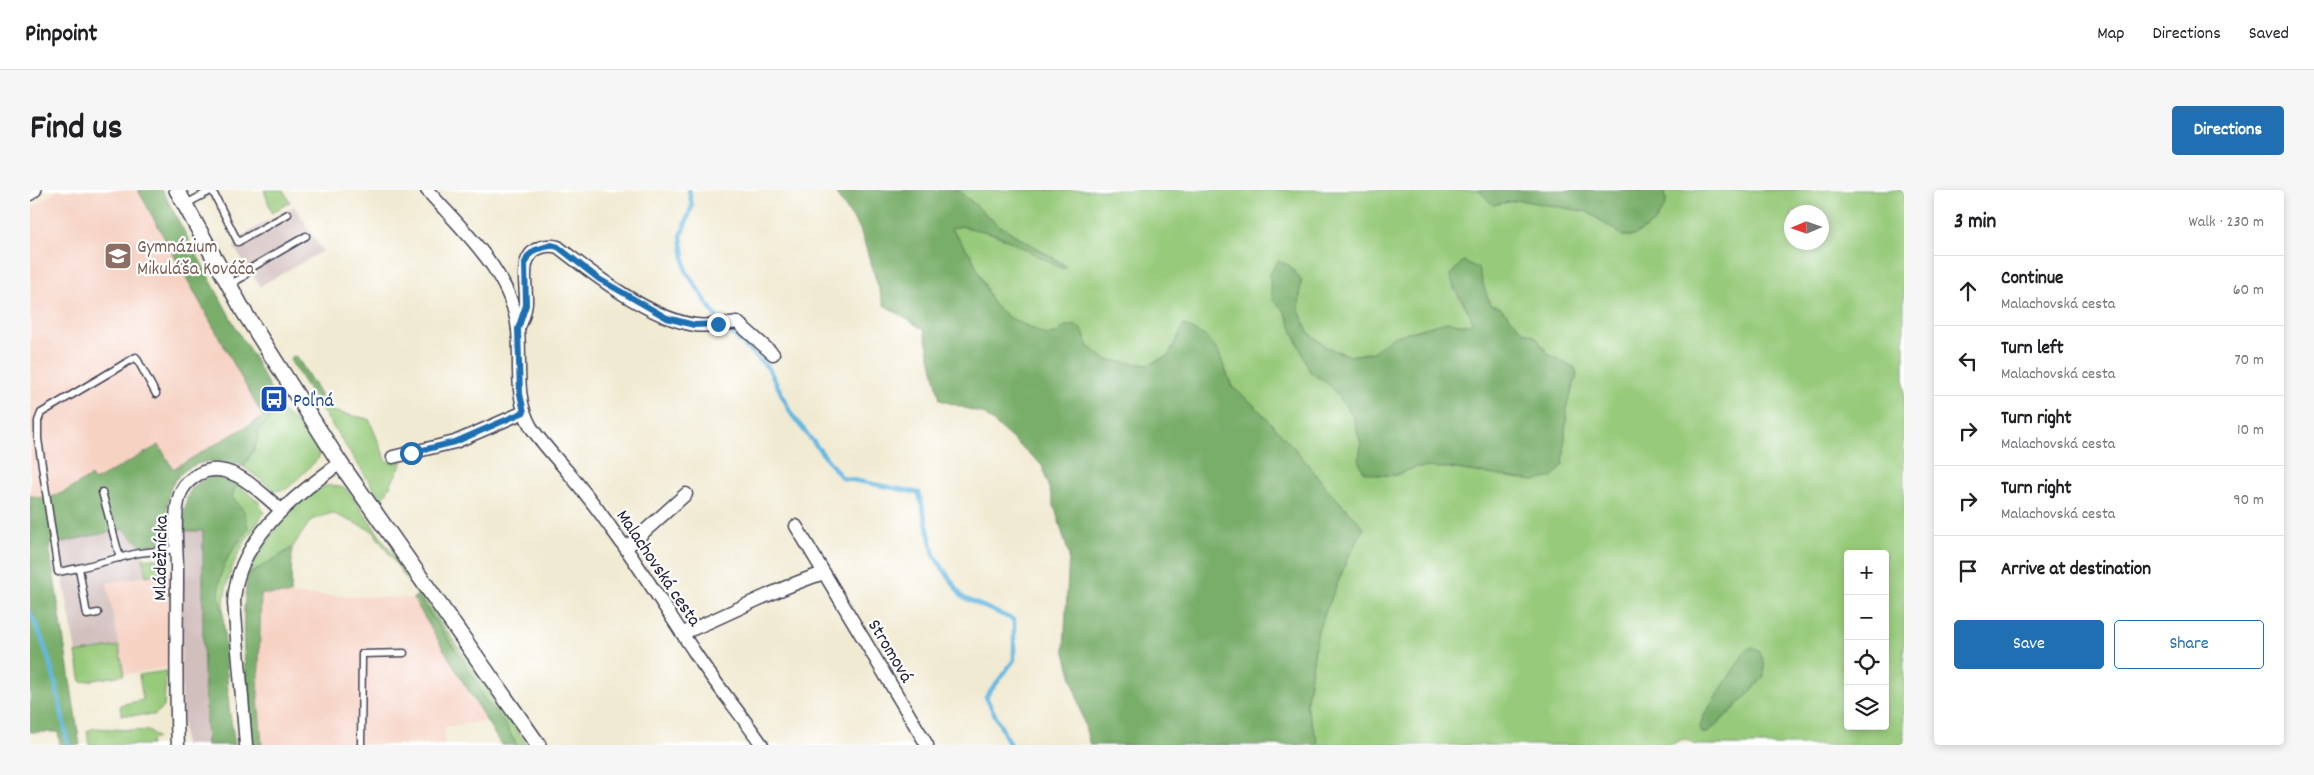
<!DOCTYPE html>
<html lang="en">
<head>
<meta charset="utf-8">
<style>
	:root { --surface:#fff; --page:#f6f6f6; --text:#202124; --muted:#757577; --line:#e0e0e0; --accent:#1f6fb2 }
	body { margin:0; font-family:Dekko,sans-serif; background:var(--page); color:var(--text) }
	.controls { position:absolute; right:15px; bottom:15px; display:grid; overflow:hidden; border-radius:5px; box-shadow:0 2px 8px #0003 }
	.controls button { width:45px; height:45px; display:grid; place-items:center; padding:0; border:0; border-bottom:1px solid var(--line); background:var(--surface); color:var(--text); font:25px sans-serif }
	.compass { position:absolute; left:1754px; top:15px; width:45px; height:45px; border-radius:50%; background:var(--surface); box-shadow:0 2px 8px #0003; rotate:268deg }
	.stop { position:absolute; width:15px; height:15px; margin:-11px; border:4px solid #1f6fb2; border-radius:50%; background:#fff }
	.stop.end { background:#1f6fb2; border-color:#fff; box-shadow:0 1px 5px #0008 }
	.list { margin:0; padding:0; list-style:none }
	h2 { display:flex; justify-content:space-between; align-items:center; height:65px; margin:0; padding:0 20px; font-size:21px }
	h2 small { font-size:16px; font-weight:400; color:var(--muted) }
	.list li { display:grid; grid-template-columns:32px 1fr auto; gap:15px; align-items:center; box-sizing:border-box; height:70px; padding:0 20px; border-top:1px solid var(--line) }
	.list b { display:block; font-size:19px; white-space:nowrap }
	.list p { margin:0; font-size:16px; white-space:nowrap; color:var(--muted) }
	.list em { font-size:16px; font-style:normal; color:var(--muted) }
	.actions { display:flex; gap:10px; padding:15px 20px }
	.actions a { flex:1; padding:11px 0; border:1px solid var(--accent); border-radius:5px; text-align:center; font-size:18px; color:var(--accent) }
	.actions .main { background:var(--accent); color:#fff }
	.icon { flex:none; width:28px; height:28px; fill:none; stroke:currentColor; stroke-width:2; stroke-linecap:round; stroke-linejoin:round }
	.map { position:relative; flex:none; width:1874px; height:555px; overflow:hidden; border-radius:5px }
	header { display:flex; align-items:center; gap:30px; box-sizing:border-box; height:70px; padding:0 25px; background:var(--surface); border-bottom:1px solid var(--line) }
	header strong { font-size:24px }
	nav { display:flex; gap:28px; margin-inline-start:auto; font-size:18px }
	.intro { display:flex; align-items:center; justify-content:space-between; box-sizing:border-box; height:120px; padding:0 30px }
	h1 { margin:0; font-size:35px }
	.button { padding:12px 22px; border-radius:5px; background:var(--accent); color:#fff; font-size:18px; font-weight:700 }
	main { display:flex; gap:30px; padding:0 30px }
	aside { flex:1; background:var(--surface); border-radius:5px; box-shadow:0 2px 8px #0003 }
	.map>svg:first-child { display:block }
</style>
</head>
<body>
<header>
<strong>Pinpoint</strong>
<nav><a>Map</a><a>Directions</a><a>Saved</a></nav>
</header>
<div class="intro"><h1>Find us</h1><a class="button">Directions</a></div>
<main>
<div class="map">
<svg width="1874" height="555" viewBox="0 0 1874 555">
	<rect width="100%" height="100%" fill="#fff"/>
	<filter id="ink" filterUnits="userSpaceOnUse"><feTurbulence type="fractalNoise" baseFrequency=".02" numOctaves="2"/><feDisplacementMap in="SourceGraphic" scale="10" xChannelSelector="R" yChannelSelector="G"/><feConvolveMatrix kernelMatrix="1 2 1 2 8 2 1 2 1" color-interpolation-filters="sRGB"/></filter>
	<filter id="wash" filterUnits="userSpaceOnUse"><feTurbulence type="fractalNoise" baseFrequency=".0096" numOctaves="4" result="noise"/><feDisplacementMap in="SourceGraphic" scale="20" xChannelSelector="R" yChannelSelector="G"/><feGaussianBlur stdDeviation="1.12" result="paint"/><feColorMatrix in="noise" values="0 0 0 0 0 0 0 0 0 0 0 0 0 0 0 0 0 1.4 0 .05"/><feComposite in="paint" operator="in"/></filter>
	<g filter="url(#wash)">
		<rect width="100%" height="100%" fill="#f1ead2"/>
		<g fill="#f6d2c3">
			<path d="M28 0H108L233 227 142 279 129 255 64 291 61 286 26 306 8 309 0 305V19Z"/>
			<path d="M153 380 151 475 94 485 77 393Z"/>
			<path d="M231 404 383 408 456 531 415 537 414 555H232L228 507Z"/>
		</g>
		<g fill="#d1bfbd">
			<path d="M264 16 293 61 230 96 204 58 210 47Z"/>
			<path d="M93 339 111 355 116 386 77 393 89 456 46 463 27 353Z"/>
			<path d="M154 341H173V453L177 555H154L151 475Z"/>
		</g>
		<g fill="#97ca7a" stroke="#5c765a" fill-rule="evenodd">
			<path d="M234 0H253L260 12 242 23Z"/>
			<path d="M928 0H1448L1463 15 1489 10 1558 22 1593 46H1604L1625 32 1636 14 1635 0H1874V555H1665C1656 546 1651 549 1641 555H1289L1276 516 1288 440 1318 368 1334 337 1300 302 1266 260 1224 215 1202 197 1188 161 1154 135 1139 165 1119 175 1076 170 1059 157 1052 139 1033 137 1026 144 1016 145 978 127 963 114 941 65 921 39C943 26 1011 68 1033 79L1034 74 967 34ZM1762 22H1792V52H1762ZM1271 90 1269 119 1277 141 1296 157 1320 166 1344 162 1362 147 1417 132 1435 135 1443 133 1441 125 1423 98 1454 99 1460 115 1470 117 1493 141 1505 146 1518 164 1545 178 1547 185 1537 215 1533 275 1504 291 1420 278 1386 277 1366 285H1348L1329 272 1331 254 1323 226 1301 196 1280 181 1255 122ZM1818 364H1855V536H1818ZM1722 457 1733 487 1712 511 1678 543H1672L1673 527 1716 461Z"/>
			<path d="M290 204 301 221 339 229 356 270 363 273 373 271 352 311 284 208Z"/>
			<path d="M251 219C264 230 288 250 289 268L257 299 245 301 214 277 226 255 229 240Z"/>
			<path d="M206 294 229 312 234 323C210 358 196 379 193 422 190 412 186 399 189 387 191 376 205 355 214 347V321L202 307Z"/>
			<path d="M300 295 315 298 321 305 497 555H487L474 533 452 506 446 490 435 473 343 341 302 323 281 330 262 358 218 385C232 355 266 303 300 295Z"/>
			<path d="M113 368 128 369 134 373 137 382 116 386Z"/>
			<path d="M89 456 94 485 51 492 46 463Z"/>
			<path d="M136 481 134 517 124 525H91L90 515 113 510 109 485Z"/>
			<path d="M64 538 120 541 127 547 121 551V555H59L57 541Z"/>
		</g>
		<g fill="#79ae6a" stroke="#4e6852">
			<path d="M108 0H132L211 147C227 169 237 195 251 219L229 240 226 255 214 277C189 265 151 270 140 300 135 316 137 334 137 350L135 353 111 355 93 339 19 355 50 555H30L28 542H0V305C21 315 43 296 61 286L64 291 129 255 143 279 233 227Z"/>
			<path d="M803 0H928L967 34 1037 77 1033 79 966 44 930 36 921 39 941 65 963 114 978 127 1016 145 1026 144 1033 137 1045 134 1052 139 1059 157 1076 170 1119 175 1139 165 1154 135 1175 146 1188 161 1202 197 1224 215 1266 260 1300 302 1334 338 1318 368 1288 440 1276 516 1289 555H1060L1034 459 1039 365 1012 275 954 224 910 210 894 140 854 115 830 39Z"/>
			<path d="M1448 0H1635L1636 14 1625 32 1604 46H1593L1558 22 1489 10 1463 15Z"/>
			<path d="M1248 71 1259 75 1271 90 1269 119 1277 141 1296 157 1320 166 1344 162 1362 147 1417 132 1435 135 1442 133C1440 115 1424 104 1420 85L1433 71 1448 78 1460 115 1470 117 1493 141 1505 146 1518 164 1545 178 1547 185 1537 215 1533 275 1524 287 1504 291 1420 278 1386 277 1366 285H1348L1334 282 1329 272 1331 254 1323 226 1301 196 1280 182 1255 122 1243 110 1239 85Z"/>
			<path d="M263 166 267 167 290 204 288 207 284 208 260 170Z"/>
			<path d="M186 287 206 294 202 307 214 321 218 337C214 346 210 349 205 356 190 379 185 396 193 422L199 518 205 555H177L173 453V341H154C155 314 153 291 186 287Z"/>
			<path d="M262 358 261 404H231L228 507 232 555H223C217 500 208 440 218 385Z"/>
			<path d="M387 406 435 473 446 490 452 506 474 533 487 555H471L383 408Z"/>
			<path d="M1722 457 1729 460 1734 472V487L1712 511 1677 543H1672L1670 537 1673 527 1716 460Z"/>
		</g>
		<g fill="none" stroke-linecap="round" stroke-linejoin="round">
			<g stroke="#64b8e0" stroke-width="4.5">
				<path d="M659 0 662 16 651 46 656 81 688 130 739 179 762 225 812 288 889 303 904 365 932 407 984 430V470L956 507 980 555"/>
				<path d="M0 423C22 464 29 509 38 555"/>
			</g>
		</g>
	</g>
	<g filter="url(#ink)">
		<g fill="none" stroke-linecap="round" stroke-linejoin="round">
			<defs>
				<g id="service">
					<path d="M182 0 208 52 258 24"/>
					<path d="M156 14 182 0"/>
					<path d="M199 95 213 87 221 78 276 46"/>
					<path d="M72 302 90 368"/>
					<path d="M49 378 28 382 8 249V231L11 223 106 167 126 204"/>
					<path d="M68 423 57 425 49 378 108 363 147 359"/>
					<path d="M331 555 332 464 374 463"/>
				</g>
				<g id="minor">
					<path d="M397 0C433 41 482 83 488 140 491 172 484 208 501 237 511 252 525 267 537 281 552 299 567 318 581 338 611 378 637 421 665 463 686 495 711 524 732 555"/>
					<path d="M0 4 5 0"/>
					<path d="M488 139C492 131 495 122 496 113 497 95 488 67 509 58 516 55 521 55 528 57 564 85 619 128 665 135 678 137 693 134 707 132L743 164"/>
					<path d="M363 267 425 252 494 222"/>
					<path d="M766 336 897 555"/>
					<path d="M596 358 656 304"/>
					<path d="M653 443C701 424 746 398 794 383"/>
					<path d="M148 555C145 497 147 438 147 379 147 358 142 319 152 300 155 294 163 287 169 284 199 268 230 302 251 320"/>
					<path d="M216 555 204 413C206 350 264 307 310 273"/>
				</g>
				<path id="tertiary" d="M147 0 214 122 310 273 508 555"/>
			</defs>
			<use href="#service" stroke="#414052" stroke-width="9"/>
			<use href="#minor" stroke="#414052" stroke-width="15"/>
			<use href="#tertiary" stroke="#414052" stroke-width="18"/>
			<use href="#service" stroke="#fff" stroke-width="6"/>
			<use href="#minor" stroke="#fff" stroke-width="12"/>
			<use href="#tertiary" stroke="#fff" stroke-width="15"/>
		</g>
	</g>
	<g fill="none" stroke-linecap="round" stroke-linejoin="round" filter="url(#ink)">
		<path stroke="#1f6fb2" stroke-width="6" d="M381 263 425 252 494 222 490 204 488 139 496 115 495 73 498 66 505 60 521 55 528 57 569 89 637 128 664 135 688 134"/>
	</g>
	<defs>
		<symbol id="school-square" viewBox="-11 -11 22 22"><rect x="-9" y="-9" width="18" height="18" rx="4" fill="#8d6e63" stroke="#fff"/><path d="M0-5L7-2L0 1L-7-2ZM-4 1L0 2.5L4 1V4Q0 6-4 4Z" fill="#fff"/></symbol>
		<symbol id="bus-square" viewBox="-11 -11 22 22"><rect x="-9" y="-9" width="18" height="18" rx="4" fill="#1a4fb4" stroke="#fff"/><path d="M-5-6H5V4H4V6H2V4H-2V6H-4V4H-5ZM-3.5-4V0h7V-4ZM-3.5 1.2v1.5H-2V1.2ZM2 1.2v1.5H3.5V1.2Z" fill="#fff"/></symbol>
	</defs>
	<g fill-rule="evenodd">
		<use href="#school-square" x="72" y="50" width="32" height="32"/>
		<use href="#bus-square" x="228" y="193" width="32" height="32"/>
	</g>
	<g text-anchor="middle" stroke-width="4.5" stroke-linejoin="round" paint-order="stroke">
		<g font-size="19" fill="#785e54" stroke="#fff" text-anchor="start">
			<text x="107" y="62">Gymnázium<tspan x="107" dy="22">Mikuláša Kováča</tspan></text>
		</g>
		<g font-size="19" fill="#164399" stroke="#fff" text-anchor="start">
			<text x="263" y="216">Poľná</text>
		</g>
		<g font-size="19" fill="#22223b" stroke="#fff">
			<text transform="translate(129 368) rotate(-89)" y="7">Mládežnícka</text>
			<text transform="translate(630 377) rotate(56)" y="7">Malachovská cesta</text>
			<text transform="translate(862 460) rotate(59)" y="7">Stromová</text>
		</g>
	</g>
</svg>
<div class="controls">
<button>+</button>
<button>−</button>
<button><svg class="icon" aria-label="locate" viewBox="0 0 24 24"><circle cx="12" cy="12" r="6"/><path d="M12 2v4M12 18v4M2 12h4M18 12h4"/></svg></button>
<button><svg class="icon" aria-label="layers" viewBox="0 0 24 24"><path d="M12 4l9 5-9 5-9-5zM3 14l9 5 9-5"/></svg></button>
</div>
<svg class="compass" viewBox="-18 -18 36 36"><path d="M0-13l5 13h-10z" fill="#e53935"/><path d="M0 13l5-13h-10z" fill="#757577"/></svg>
<div class="stop" style="left:381px;top:263px"></div>
<div class="stop end" style="left:688px;top:134px"></div>
</div>
<aside>
<h2>3 min<small>Walk · 230 m</small></h2>
<ul class="list">
<li><svg class="icon" aria-label="ahead" viewBox="0 0 24 24"><path d="M12 20V5M6 11l6-6 6 6"/></svg><div><b>Continue</b><p>Malachovská cesta</p></div><em>60 m</em></li>
<li><svg class="icon" aria-label="left" viewBox="0 0 24 24"><path d="M17 20v-9H6M10 6l-5 5 5 5"/></svg><div><b>Turn left</b><p>Malachovská cesta</p></div><em>70 m</em></li>
<li><svg class="icon" aria-label="right" viewBox="0 0 24 24"><path d="M7 20v-9h11M14 6l5 5-5 5"/></svg><div><b>Turn right</b><p>Malachovská cesta</p></div><em>10 m</em></li>
<li><svg class="icon" aria-label="right" viewBox="0 0 24 24"><path d="M7 20v-9h11M14 6l5 5-5 5"/></svg><div><b>Turn right</b><p>Malachovská cesta</p></div><em>90 m</em></li>
<li><svg class="icon" aria-label="arrive" viewBox="0 0 24 24"><path d="M6 21V4h12l-3 4 3 4H6"/></svg><div><b>Arrive at destination</b></div></li>
</ul>
<div class="actions"><a class="main">Save</a><a>Share</a></div>
</aside>
</main>
</body>
</html>
